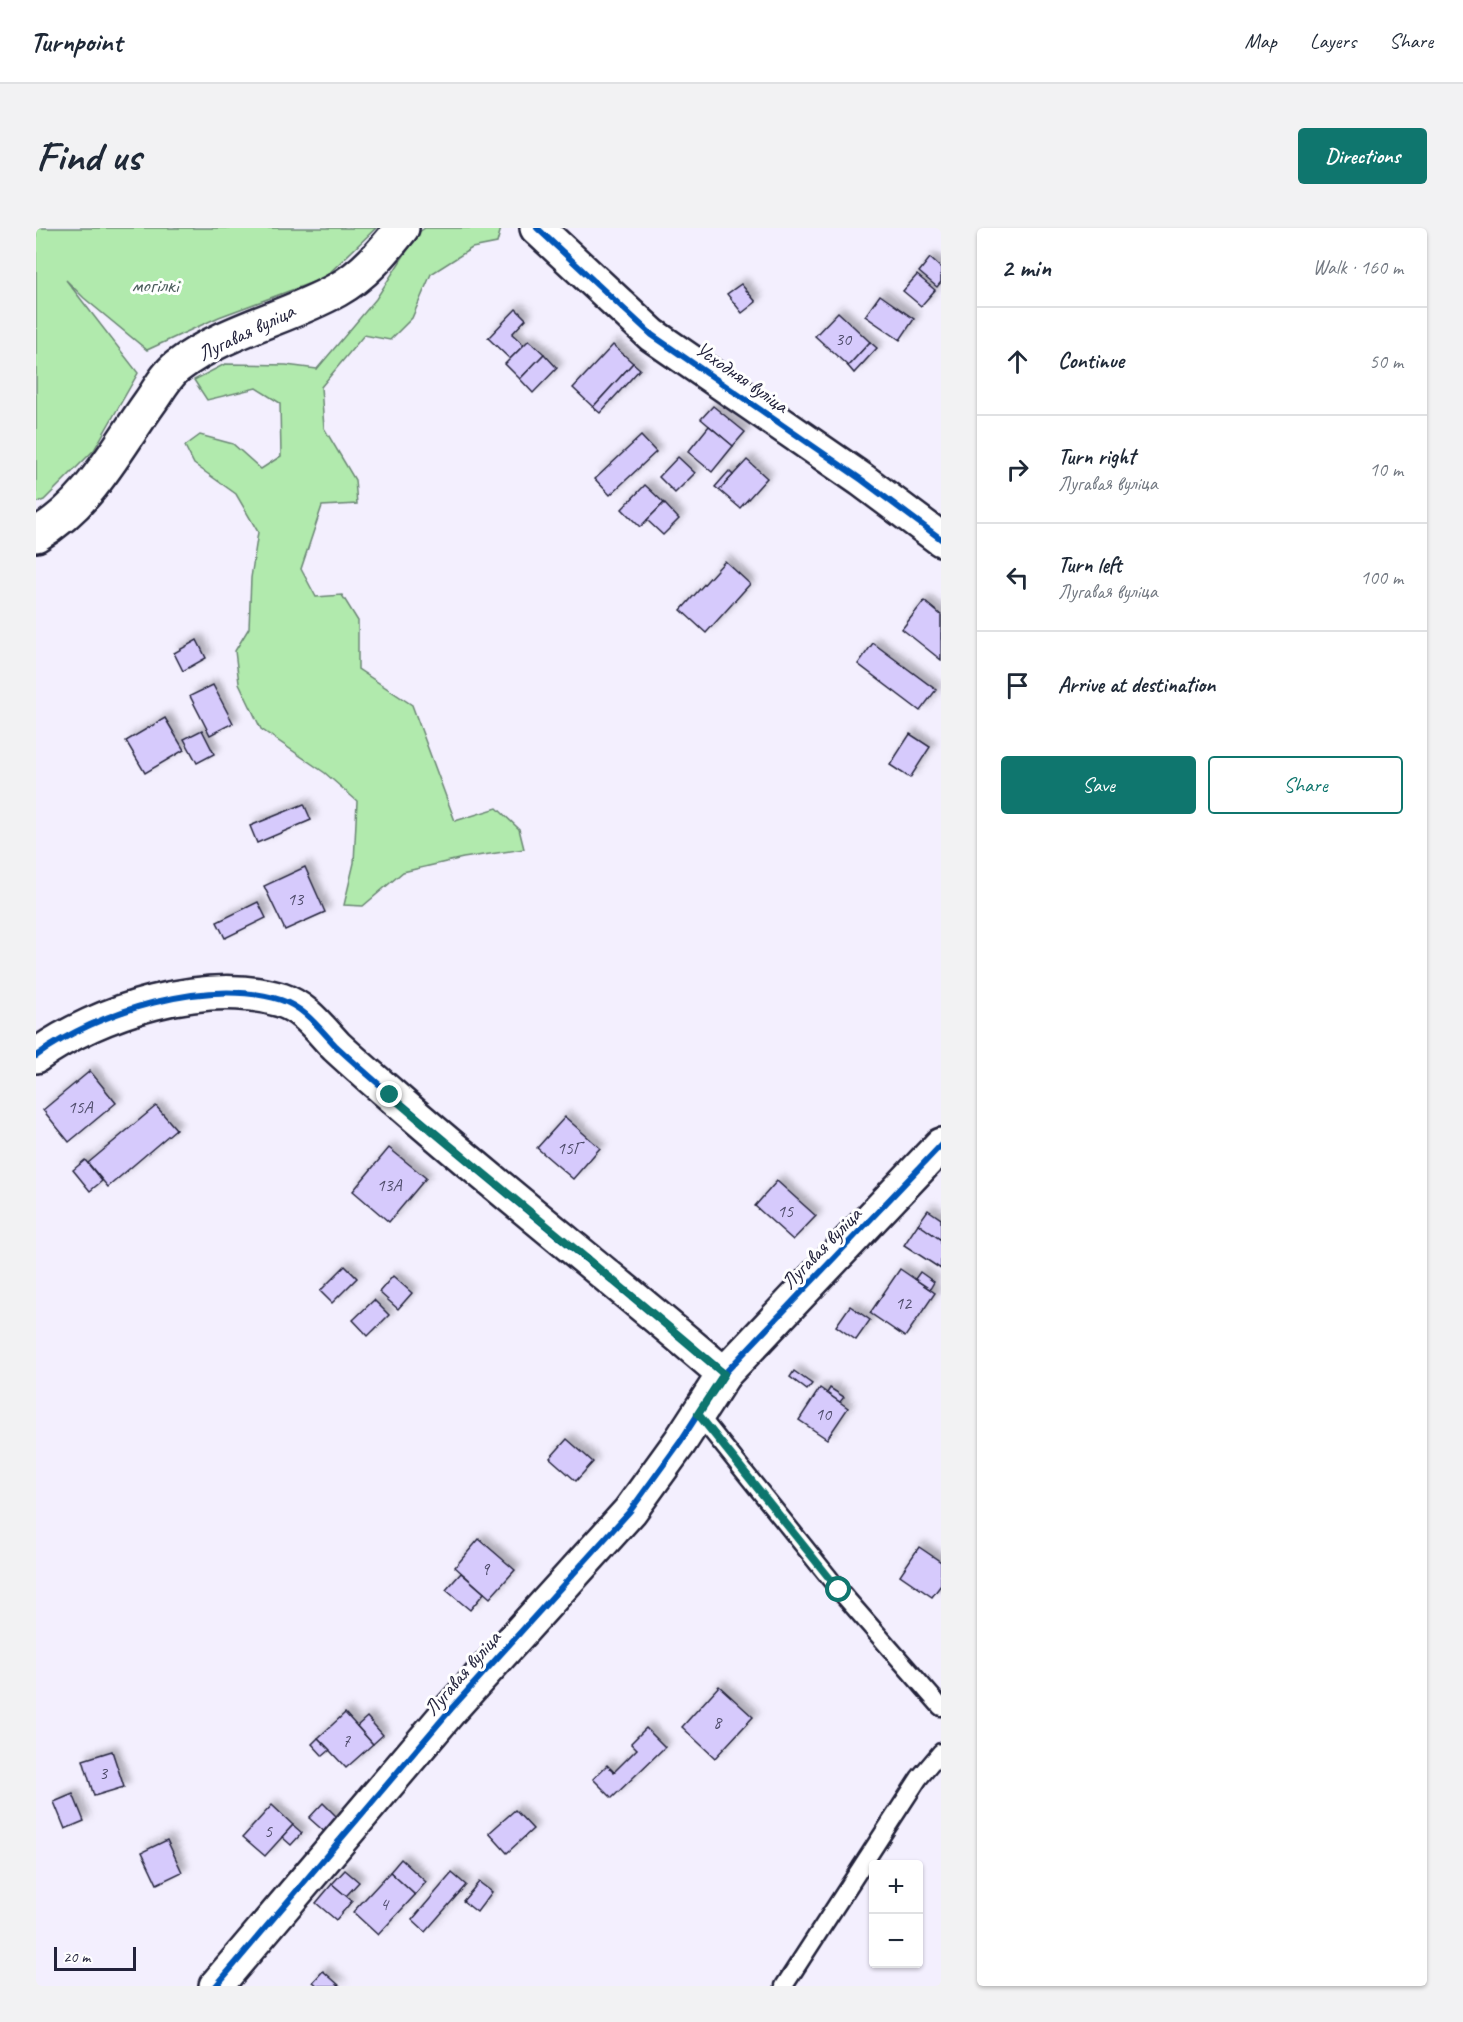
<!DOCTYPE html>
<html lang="en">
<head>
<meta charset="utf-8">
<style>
	:root { --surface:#fff; --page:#f2f2f3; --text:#1f2937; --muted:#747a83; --line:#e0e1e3; --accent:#0f766e }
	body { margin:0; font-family:Caveat,sans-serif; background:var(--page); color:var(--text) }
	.controls { position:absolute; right:18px; bottom:18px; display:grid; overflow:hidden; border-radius:6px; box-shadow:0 2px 4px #0004 }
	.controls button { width:54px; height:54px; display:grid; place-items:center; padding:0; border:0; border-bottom:2px solid var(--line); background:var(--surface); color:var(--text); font:30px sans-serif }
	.scale { position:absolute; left:18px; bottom:15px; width:82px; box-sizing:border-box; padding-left:6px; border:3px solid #22223b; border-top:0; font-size:16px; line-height:21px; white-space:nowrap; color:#22223b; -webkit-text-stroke:4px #fff; paint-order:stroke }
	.stop { position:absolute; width:18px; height:18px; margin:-14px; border:4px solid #0f766e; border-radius:50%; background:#fff }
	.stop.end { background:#0f766e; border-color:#fff; box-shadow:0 2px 6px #0008 }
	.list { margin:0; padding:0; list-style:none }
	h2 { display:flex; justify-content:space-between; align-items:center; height:78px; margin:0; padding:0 24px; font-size:26px }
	h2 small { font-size:20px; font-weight:400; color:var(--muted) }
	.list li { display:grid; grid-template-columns:39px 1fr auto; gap:18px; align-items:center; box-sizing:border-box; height:108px; padding:0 24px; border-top:2px solid var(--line) }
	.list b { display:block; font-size:22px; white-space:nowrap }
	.list p { margin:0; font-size:20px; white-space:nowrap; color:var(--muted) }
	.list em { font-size:20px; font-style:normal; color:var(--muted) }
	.actions { display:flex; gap:12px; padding:18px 24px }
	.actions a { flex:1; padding:14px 0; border:2px solid var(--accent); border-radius:6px; text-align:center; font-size:21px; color:var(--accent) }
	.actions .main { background:var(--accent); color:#fff }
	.icon { flex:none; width:33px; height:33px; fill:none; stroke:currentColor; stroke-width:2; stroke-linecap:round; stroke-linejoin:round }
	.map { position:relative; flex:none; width:905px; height:1758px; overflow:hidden; border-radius:6px }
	header { display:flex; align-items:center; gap:36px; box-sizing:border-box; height:84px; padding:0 30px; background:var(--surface); border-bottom:2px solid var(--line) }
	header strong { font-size:28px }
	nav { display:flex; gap:33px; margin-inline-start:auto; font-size:21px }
	.intro { display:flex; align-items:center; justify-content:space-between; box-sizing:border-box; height:144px; padding:0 36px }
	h1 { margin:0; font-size:42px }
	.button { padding:15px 27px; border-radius:6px; background:var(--accent); color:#fff; font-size:21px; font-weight:700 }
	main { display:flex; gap:36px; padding:0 36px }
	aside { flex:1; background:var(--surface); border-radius:6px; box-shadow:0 2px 4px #0004 }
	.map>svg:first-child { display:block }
</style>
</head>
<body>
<header>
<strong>Turnpoint</strong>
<nav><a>Map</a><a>Layers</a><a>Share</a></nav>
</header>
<div class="intro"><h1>Find us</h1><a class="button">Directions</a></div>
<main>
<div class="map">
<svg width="905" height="1758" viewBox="0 0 905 1758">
	<defs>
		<filter id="shadow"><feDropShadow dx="5.5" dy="-5.5" stdDeviation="3" flood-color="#0004"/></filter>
	</defs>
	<rect width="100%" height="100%" fill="#f3effe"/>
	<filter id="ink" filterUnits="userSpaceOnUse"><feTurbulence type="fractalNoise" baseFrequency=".0167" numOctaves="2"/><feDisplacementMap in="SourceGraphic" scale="12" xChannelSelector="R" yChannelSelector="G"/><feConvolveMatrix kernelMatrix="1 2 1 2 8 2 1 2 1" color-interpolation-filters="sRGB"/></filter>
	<g filter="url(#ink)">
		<g fill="#b1eaad" stroke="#6a8674" stroke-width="1.5">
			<path d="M0 0H340L288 50 183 89 111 122 48 70 30 52 102 145 58 222 8 272 0 275Z"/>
			<path d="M389 0H465L461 15 436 20 395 46 376 90 354 112 328 107 285 159 288 200 319 252 321 276 286 278 265 341 280 369 306 367 322 393V441L376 477 419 593 461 580 483 601 488 621 427 630 367 644 327 678 308 677 318 635 321 573 289 545 225 501 203 455 199 423 213 400 215 350 222 304 200 266 158 236 149 218 164 207 197 216 225 241 245 228 244 175 220 160 171 172 158 152 189 136 250 137 281 141 340 71 383 4Z"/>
		</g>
		<g fill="#d6cafc" stroke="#22223b" stroke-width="1.5" filter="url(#shadow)">
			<path d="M894 30 905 40V54L901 59 883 44Z"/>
			<path d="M881 47 899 62 885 78 867 63Z"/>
			<path d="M705 56 720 74 706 85 691 66Z"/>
			<path d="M844 67 878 91 864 112 829 88Z"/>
			<path d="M480 81 490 91 476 106 488 117 474 131 452 110Z"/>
			<path d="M802 84 834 114 812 138 779 108Z"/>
			<path d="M493 112 508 126 484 151 469 136Z"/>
			<path d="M834 114 841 120 818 145 812 138Z"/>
			<path d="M577 117 597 135 557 179 537 160Z"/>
			<path d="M508 126 521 140 497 165 484 151Z"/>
			<path d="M597 135 604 141 564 185 557 179Z"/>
			<path d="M677 178 709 204 697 218 665 191Z"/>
			<path d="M673 198 697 218 676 244 652 224Z"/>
			<path d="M605 208 620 224 574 267 559 251Z"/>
			<path d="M642 229 659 245 639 265 623 249Z"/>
			<path d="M711 232 731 250 704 280 683 262Z"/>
			<path d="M693 243 697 247 683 262 679 259Z"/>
			<path d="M609 257 628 275 604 299 586 281Z"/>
			<path d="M628 275 643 291 627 307 611 292Z"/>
			<path d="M689 333 714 356 670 405 645 382Z"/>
			<path d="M888 373 905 387V432L866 401Z"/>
			<path d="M161 412 170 430 147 443 138 425Z"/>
			<path d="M837 415 900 462 884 483 822 436Z"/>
			<path d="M177 457 197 495 174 507 154 468Z"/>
			<path d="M129 490 148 522 109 545 90 513Z"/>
			<path d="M166 502 178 526 161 535 148 511Z"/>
			<path d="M874 506 894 519 874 550 854 537Z"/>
			<path d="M268 576 275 592 221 615 214 598Z"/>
			<path d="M269 639 289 684 249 702 228 658Z"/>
			<path d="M222 674 230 690 189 710 181 694Z"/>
			<path d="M54 843 80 875 33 914 7 882Z"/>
			<path d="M120 878 140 901 72 959 52 935Z"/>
			<path d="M529 889 564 920 537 951 501 920Z"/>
			<path d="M353 920 390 950 353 994 317 963Z"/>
			<path d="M49 932 66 953 54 963 37 942Z"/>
			<path d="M741 953 780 988 757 1012 719 978Z"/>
			<path d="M892 982 905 991V1012L882 996Z"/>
			<path d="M882 996 905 1012V1041L868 1017Z"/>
			<path d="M309 1038 321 1050 296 1075 284 1063Z"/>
			<path d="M864 1041 899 1065 869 1109 834 1085Z"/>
			<path d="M884 1044 898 1054 894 1061 879 1051Z"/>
			<path d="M357 1048 376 1065 362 1081 343 1064Z"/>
			<path d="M338 1072 353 1087 332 1108 317 1092Z"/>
			<path d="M814 1078 834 1092 820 1112 800 1098Z"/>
			<path d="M758 1143 776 1156 771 1162 754 1149Z"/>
			<path d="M784 1160 812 1180 791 1211 763 1192Z"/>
			<path d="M794 1160 808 1169 804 1174 791 1165Z"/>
			<path d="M531 1211 557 1234 540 1253 514 1230Z"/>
			<path d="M443 1311 479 1342 454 1370 419 1339Z"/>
			<path d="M883 1319 905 1334V1357L896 1369 864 1347Z"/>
			<path d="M425 1345 448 1365 434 1382 410 1362Z"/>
			<path d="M683 1458 717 1489 679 1530 646 1499Z"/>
			<path d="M309 1485 337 1516 310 1540 282 1510Z"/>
			<path d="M331 1489 347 1507 337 1516 321 1498Z"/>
			<path d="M610 1500 629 1519 576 1570 557 1551 571 1537 578 1544 601 1521 595 1515Z"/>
			<path d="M282 1510 294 1522 287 1528 276 1516Z"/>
			<path d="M76 1523 88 1559 58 1568 47 1532Z"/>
			<path d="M37 1566 48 1593 29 1601 18 1574Z"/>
			<path d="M287 1575 304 1592 291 1606 273 1590Z"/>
			<path d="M236 1577 257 1597 229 1628 207 1609Z"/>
			<path d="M479 1582 497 1601 471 1625 453 1605Z"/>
			<path d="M257 1597 266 1605 255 1617 246 1609Z"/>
			<path d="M131 1612 146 1644 121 1656 106 1624Z"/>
			<path d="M365 1631 390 1654 379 1667 354 1644Z"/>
			<path d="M309 1642 323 1654 310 1668 296 1656Z"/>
			<path d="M354 1644 379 1667 342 1707 317 1684Z"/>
			<path d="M416 1645 430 1657 389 1704 376 1692Z"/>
			<path d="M443 1654 456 1664 441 1684 427 1673Z"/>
			<path d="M296 1656 316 1673 300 1692 280 1675Z"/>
			<path d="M287 1743 304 1758H282L277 1754Z"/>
		</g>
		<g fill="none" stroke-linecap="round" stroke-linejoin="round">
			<defs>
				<g id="service">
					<path d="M662 1186 803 1362 905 1479"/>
					<path d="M748 1758 883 1550 905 1524"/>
				</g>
				<g id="minor">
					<path d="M501 0 616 107 826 252 905 311"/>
					<path d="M0 307C53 276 79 223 114 174 122 163 131 146 142 138 191 101 249 91 301 62 328 47 347 24 366 0"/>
					<path d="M0 828C62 783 170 749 245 772 269 780 283 800 300 818 317 834 336 850 354 866 463 962 578 1051 688 1146"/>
					<path d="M180 1758 415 1481 594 1283 644 1214 688 1146 905 917"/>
				</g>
			</defs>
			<use href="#service" stroke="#22223b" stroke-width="21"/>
			<use href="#minor" stroke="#22223b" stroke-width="38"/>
			<use href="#service" stroke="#fff" stroke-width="16"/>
			<use href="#minor" stroke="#fff" stroke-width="33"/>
			<defs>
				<g id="cycleway">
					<path d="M501 0 616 107 826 252 905 311"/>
					<path d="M0 828C62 783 170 749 245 772 269 780 283 800 300 818 317 834 336 850 354 866 463 962 578 1051 688 1146"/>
					<path d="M180 1758 415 1481 594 1283 644 1214 688 1146 905 917"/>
				</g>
			</defs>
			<use href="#cycleway" stroke="#fff" stroke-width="10"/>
			<use href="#cycleway" stroke="#0057b8" stroke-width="6"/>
		</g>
	</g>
	<g fill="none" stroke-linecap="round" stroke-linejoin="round" filter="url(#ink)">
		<path stroke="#0f766e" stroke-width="8" d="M354 867C464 961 578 1051 688 1146L662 1186 803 1362"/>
	</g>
	<g text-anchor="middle" stroke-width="6" stroke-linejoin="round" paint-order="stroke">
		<g font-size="18" fill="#4f4c6b">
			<text x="807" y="117">30</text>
			<text x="259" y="677">13</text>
			<text x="44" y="885">15А</text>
			<text x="533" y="926">15Г</text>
			<text x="353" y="963">13А</text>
			<text x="749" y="989">15</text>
			<text x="867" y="1081">12</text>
			<text x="787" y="1192">10</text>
			<text x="449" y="1347">9</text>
			<text x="681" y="1500">8</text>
			<text x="310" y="1519">7</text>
			<text x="67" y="1551">3</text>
			<text x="232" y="1609">5</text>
			<text x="348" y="1682">4</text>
		</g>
		<g font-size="21" fill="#4d5e5d" stroke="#fff">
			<text x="119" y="64">могілкі</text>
		</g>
		<g font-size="21" fill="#22223b" stroke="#fff">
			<text transform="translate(210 104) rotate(-26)" y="7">Лугавая вуліца</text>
			<text transform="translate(706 149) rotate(35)" y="7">Усходняя вуліца</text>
			<text transform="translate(785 1020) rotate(-46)" y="7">Лугавая вуліца</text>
			<text transform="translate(426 1445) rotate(-49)" y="7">Лугавая вуліца</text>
		</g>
	</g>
</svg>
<div class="controls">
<button>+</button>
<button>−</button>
</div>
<div class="scale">20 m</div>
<div class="stop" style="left:803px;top:1362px"></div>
<div class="stop end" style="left:354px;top:867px"></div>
</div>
<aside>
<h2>2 min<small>Walk · 160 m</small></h2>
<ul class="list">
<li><svg class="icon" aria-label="ahead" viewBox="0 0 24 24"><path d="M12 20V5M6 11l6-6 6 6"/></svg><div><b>Continue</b></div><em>50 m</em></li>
<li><svg class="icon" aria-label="right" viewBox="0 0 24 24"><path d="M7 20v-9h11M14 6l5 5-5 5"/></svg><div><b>Turn right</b><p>Лугавая вуліца</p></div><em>10 m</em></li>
<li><svg class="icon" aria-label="left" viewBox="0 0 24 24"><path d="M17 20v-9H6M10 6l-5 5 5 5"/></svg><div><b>Turn left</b><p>Лугавая вуліца</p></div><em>100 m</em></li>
<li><svg class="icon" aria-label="arrive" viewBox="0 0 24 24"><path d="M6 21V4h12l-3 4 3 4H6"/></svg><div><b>Arrive at destination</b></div></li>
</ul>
<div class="actions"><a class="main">Save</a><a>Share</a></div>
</aside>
</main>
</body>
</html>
